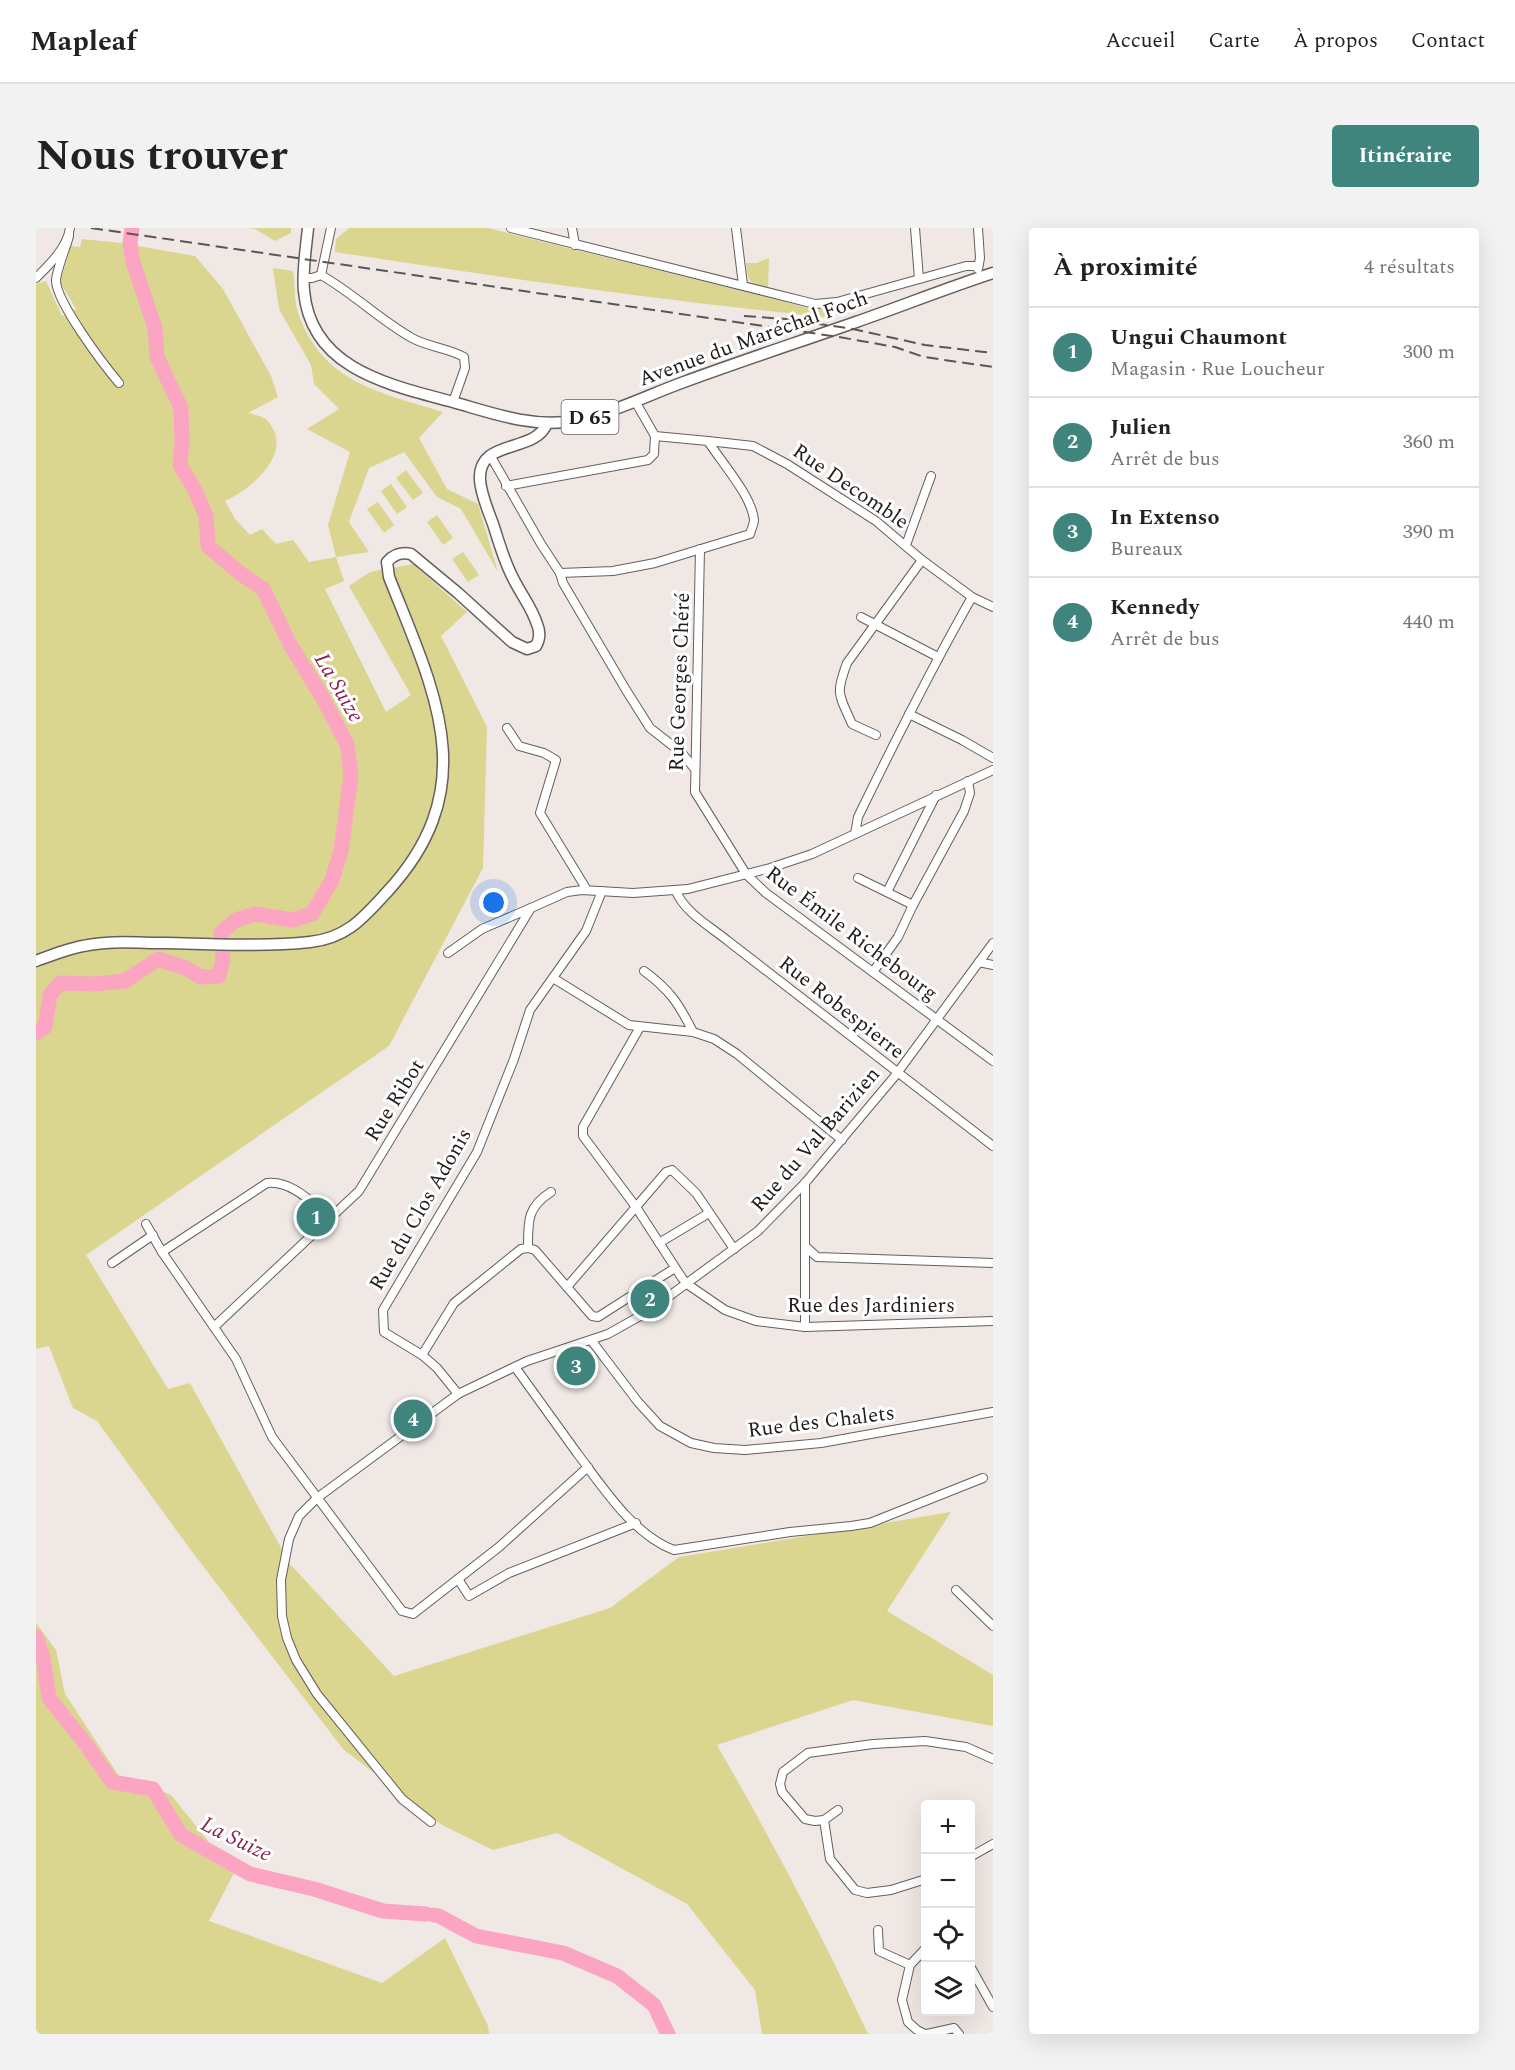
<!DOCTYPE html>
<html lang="fr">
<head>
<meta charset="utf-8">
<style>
	:root { --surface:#fff; --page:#f2f2f2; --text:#222; --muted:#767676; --line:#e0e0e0; --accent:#3f857d }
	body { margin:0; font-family:Spectral,serif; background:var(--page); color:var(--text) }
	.controls { position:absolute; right:18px; bottom:18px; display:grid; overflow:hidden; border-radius:6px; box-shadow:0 6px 24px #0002 }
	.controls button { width:54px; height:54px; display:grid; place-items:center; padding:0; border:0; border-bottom:2px solid var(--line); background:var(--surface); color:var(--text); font:30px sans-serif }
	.you { position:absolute; left:458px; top:675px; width:21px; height:21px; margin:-15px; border:4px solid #fff; border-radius:50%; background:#1a73e8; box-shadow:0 0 0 9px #1a73e833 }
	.badge { display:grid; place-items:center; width:39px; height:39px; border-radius:50%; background:var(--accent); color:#fff; font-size:20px; font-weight:700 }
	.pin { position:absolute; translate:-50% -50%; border:3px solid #fff; box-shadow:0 2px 6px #0006 }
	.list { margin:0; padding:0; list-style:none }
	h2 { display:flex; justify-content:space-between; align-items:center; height:78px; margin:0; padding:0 24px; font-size:26px }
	h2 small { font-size:20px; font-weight:400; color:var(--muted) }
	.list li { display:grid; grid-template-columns:39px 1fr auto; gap:18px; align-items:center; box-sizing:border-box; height:90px; padding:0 24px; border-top:2px solid var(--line) }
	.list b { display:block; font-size:22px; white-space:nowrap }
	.list p { margin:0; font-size:20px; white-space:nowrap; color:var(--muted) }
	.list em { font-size:20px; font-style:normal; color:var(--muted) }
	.icon { flex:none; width:33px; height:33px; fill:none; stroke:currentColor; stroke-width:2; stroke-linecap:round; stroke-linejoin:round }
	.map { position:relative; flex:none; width:957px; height:1806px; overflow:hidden; border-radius:6px }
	header { display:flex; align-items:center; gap:36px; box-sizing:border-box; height:84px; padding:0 30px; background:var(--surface); border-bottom:2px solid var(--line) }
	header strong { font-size:28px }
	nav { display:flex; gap:33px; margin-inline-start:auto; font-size:21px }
	.intro { display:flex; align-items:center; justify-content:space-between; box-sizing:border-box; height:144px; padding:0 36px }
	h1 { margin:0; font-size:42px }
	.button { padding:15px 27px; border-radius:6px; background:var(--accent); color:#fff; font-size:21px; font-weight:700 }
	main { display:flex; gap:36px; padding:0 36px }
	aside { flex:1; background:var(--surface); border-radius:6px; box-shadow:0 6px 24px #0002 }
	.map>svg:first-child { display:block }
</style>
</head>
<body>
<header>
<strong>Mapleaf</strong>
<nav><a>Accueil</a><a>Carte</a><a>À propos</a><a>Contact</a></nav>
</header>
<div class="intro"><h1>Nous trouver</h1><a class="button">Itinéraire</a></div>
<main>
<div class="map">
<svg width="957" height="1806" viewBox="0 0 957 1806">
	<rect width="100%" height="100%" fill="#f0e8e4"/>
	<g fill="#dad58f">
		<path d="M212 0H255V5L239 13 219 1Z"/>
		<path d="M313 0H452L773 80 790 81V89C626 73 462 49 299 24L300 11Z"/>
		<path d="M46 11 85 15 159 28 187 61 235 148 242 169 212 185C216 186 222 187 226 189 232 191 235 197 238 203 251 231 212 263 189 273L199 291 214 307 226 301 240 316 257 312 273 334 300 329 292 297 314 224 271 201 303 181 278 156 275 137 243 81 237 40 257 43C259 56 258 72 262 85 287 155 343 164 407 184L383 210 411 261 442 276 462 344 425 281 401 269 368 224 333 240 313 294 333 324 300 329 308 353 289 361 350 484 375 467 313 358 334 344 377 336 431 384 405 408 451 499 447 640 353 818 50 1027 132 1161 154 1155 254 1336 358 1448 574 1380 643 1329 915 1284 851 1383 957 1447V1498L817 1472 681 1517C735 1611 786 1707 832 1806H726L719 1762 651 1676 521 1605 457 1622 406 1597 307 1521 154 1321 61 1193 37 1180 13 1118 0 1121V56L10 53 26 88 40 81 24 54 35 18 44 19Z"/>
		<path d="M733 30 732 59C713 54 712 55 710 35H721Z"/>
		<path d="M370 242 387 265 377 272 360 250Z"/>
		<path d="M355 256 371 279 361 286 345 263Z"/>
		<path d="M342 274 358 297 348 305 331 281Z"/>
		<path d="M401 287 417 310 407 317 391 294Z"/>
		<path d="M427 324 443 347 432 354 416 331Z"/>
		<path d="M0 1395 20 1422 29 1466 83 1548 135 1567 198 1645 173 1693 346 1755 409 1710 452 1798 453 1806H0Z"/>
	</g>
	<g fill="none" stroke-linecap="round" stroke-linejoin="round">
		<g stroke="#fca5c3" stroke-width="15">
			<path d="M0 805 9 799 14 767 24 755 59 756 89 753 122 731 150 740 165 749 183 748 187 731 185 705 200 692 219 686 256 692 276 686 296 652 305 623 315 547 311 516 285 467 255 418 227 361 205 346 172 318 170 288 159 262 144 237 146 215 145 180 121 129 119 100 97 34 94 15 96 0"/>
			<path d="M0 1409 7 1429 13 1470 49 1515 76 1554 117 1561 145 1607 214 1646 278 1661 347 1683 390 1686"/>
			<path d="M398 1687 403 1688 440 1708 527 1725 581 1748 618 1777 632 1806"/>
		</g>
		<defs>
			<g id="minor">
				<path d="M475 0 779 76 801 74 930 38H941"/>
				<path d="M536 0 539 17"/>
				<path d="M700 0 707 57"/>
				<path d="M879 0 883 51"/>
				<path d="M942 0 944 30 942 41"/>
				<path d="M33 8C30 20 20 43 20 53 21 75 67 136 83 155"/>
				<path d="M285 47C317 65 344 92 376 110 392 119 412 120 428 129L429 140 417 174"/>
				<path d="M0 50C14 36 31 20 34 0"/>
				<path d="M267 50H276L285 47 295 0"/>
				<path d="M672 213 717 218 751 236 840 293 886 332 936 369 957 379"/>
				<path d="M454 227 505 316 524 345 527 355 590 462 614 500 646 525 658 540"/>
				<path d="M470 258 612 232 618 226 619 208"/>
				<path d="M870 317 895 248"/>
				<path d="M664 321 659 564 710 646 730 665 957 833"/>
				<path d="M524 345 577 343 619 335 714 306C715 302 718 296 718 292 716 268 685 234 672 213L619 208 599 173"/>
				<path d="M825 389 902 429"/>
				<path d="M873 486 926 512 957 530"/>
				<path d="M471 500 483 518 508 525 520 532 504 585 551 662"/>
				<path d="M840 507 816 496C803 466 799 467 811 435L886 332"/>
				<path d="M819 606 822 589C858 515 895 441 936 369"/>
				<path d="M822 650 877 677"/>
				<path d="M640 663C648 684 675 699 692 713L957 918"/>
				<path d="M851 664 900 567"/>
				<path d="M412 725 446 701 495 680"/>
				<path d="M943 734 957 737"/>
				<path d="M608 743C634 762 643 776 657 804"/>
				<path d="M837 744 862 709 877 677 928 583 934 565 932 553"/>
				<path d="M517 750 593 797 657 804 678 811 701 826 806 912"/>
				<path d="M604 799 547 899V908L600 979 646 1050 651 1056 689 1082 720 1093 769 1099 957 1093"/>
				<path d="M769 955V1099"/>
				<path d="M110 996 126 1024 200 1131 236 1209 366 1383 377 1386 463 1319 552 1239"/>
				<path d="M623 1015 673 985"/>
				<path d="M769 1018 781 1029 957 1035"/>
				<path d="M492 1020C492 993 491 979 515 964"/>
				<path d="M126 1024 231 955C256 952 277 976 295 990"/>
				<path d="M76 1035 117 1007"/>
				<path d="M531 1059 630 944 636 942 660 965 698 1021"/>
				<path d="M178 1099 323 963 495 680 531 664 546 662 597 665 652 661 734 640 776 626 957 542"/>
				<path d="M555 1112 602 1174 624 1198 655 1215 678 1220 709 1222 785 1215 957 1184"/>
				<path d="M386 1127 418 1075 485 1021 492 1020 499 1022 556 1088 562 1089 639 1040"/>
				<path d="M479 1139C499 1167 520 1196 541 1225 566 1258 597 1307 638 1322L754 1304 815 1298 834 1295 947 1250"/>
				<path d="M422 1166 401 1140 386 1127 348 1104 347 1082 441 924 478 831 494 782 550 703 566 663"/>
				<path d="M422 1351 433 1368 473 1345 600 1295"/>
				<path d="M920 1362 957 1398"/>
				<path d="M788 1592 802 1582"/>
				<path d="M395 1594 366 1571 281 1466 260 1432 251 1410 246 1388 245 1352 253 1311 263 1288 281 1270 422 1166 491 1133 572 1106 613 1083 722 1003 769 955 859 848 957 715"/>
				<path d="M934 1629 957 1616"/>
				<path d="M890 1651 855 1662 831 1665 819 1662 794 1631 788 1592 779 1593 769 1591 746 1564 744 1556 747 1544 772 1525 837 1516 889 1513 930 1519 957 1531"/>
				<path d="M842 1702 843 1723 874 1737"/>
				<path d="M934 1738 957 1779"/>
				<path d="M889 1806 881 1802 872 1794 866 1772 874 1737 890 1720"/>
				<path d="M891 1806 918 1800 923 1806"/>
			</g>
			<g id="major">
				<path d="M272 0C270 21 266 43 268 63 275 142 355 157 417 174 456 185 496 200 537 193 575 186 612 167 648 154 705 133 763 114 820 94 866 78 911 60 957 45"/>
				<path d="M0 733C16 727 31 721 47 718 74 712 102 715 129 715 177 716 226 719 274 714 311 710 327 690 351 664 449 558 398 463 353 349L351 334C358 326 365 324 375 326L422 365 476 414 491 421 500 418C504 411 504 403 501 396 496 380 485 366 478 352 468 334 463 314 457 296 452 282 445 267 444 252 441 210 500 226 511 195"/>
			</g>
		</defs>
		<use href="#minor" stroke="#655f5b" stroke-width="10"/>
		<use href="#major" stroke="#655f5b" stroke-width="13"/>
		<use href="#minor" stroke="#fff" stroke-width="8"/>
		<use href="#major" stroke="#fff" stroke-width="10"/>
		<g stroke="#5a5654" stroke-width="2" stroke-dasharray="12 6" stroke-linecap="butt">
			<path d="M55 0 803 109 859 119 888 129 957 139"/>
			<path d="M708 88 750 91 817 101 889 117 957 125"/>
		</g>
	</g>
	<g text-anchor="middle" stroke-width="6" stroke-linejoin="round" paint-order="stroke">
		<rect fill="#fff" stroke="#62605f" stroke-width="1.5" x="525.5" y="172" width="57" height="34" rx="4.5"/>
		<g font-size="20" font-weight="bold" fill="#1f1c1b">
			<text x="554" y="196">D 65</text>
		</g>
		<g font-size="21" fill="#1f1c1b" stroke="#fff">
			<text transform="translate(717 110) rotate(-20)" y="7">Avenue du Maréchal Foch</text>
			<text transform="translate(815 258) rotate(34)" y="7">Rue Decomble</text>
			<text transform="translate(643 454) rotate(-88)" y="7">Rue Georges Chéré</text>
			<text transform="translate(816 705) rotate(37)" y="7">Rue Émile Richebourg</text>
			<text transform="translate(806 779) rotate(38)" y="7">Rue Robespierre</text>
			<text transform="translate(358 872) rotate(-58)" y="7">Rue Ribot</text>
			<text transform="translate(779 911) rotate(-49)" y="7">Rue du Val Barizien</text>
			<text transform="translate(384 981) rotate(-60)" y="7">Rue du Clos Adonis</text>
			<text x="835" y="1084">Rue des Jardiniers</text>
			<text transform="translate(785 1193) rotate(-7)" y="7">Rue des Chalets</text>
		</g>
		<g font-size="22" font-style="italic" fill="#882551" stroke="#fff">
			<text transform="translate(304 459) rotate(60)" y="8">La Suize</text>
			<text transform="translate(201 1610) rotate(26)" y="8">La Suize</text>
		</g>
	</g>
</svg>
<div class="controls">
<button>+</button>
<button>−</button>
<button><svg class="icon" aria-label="locate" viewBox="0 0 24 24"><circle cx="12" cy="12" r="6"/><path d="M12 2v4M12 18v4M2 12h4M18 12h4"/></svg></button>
<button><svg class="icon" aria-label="layers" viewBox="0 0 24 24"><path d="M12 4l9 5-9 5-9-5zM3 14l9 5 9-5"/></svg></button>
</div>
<div class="you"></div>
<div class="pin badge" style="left:280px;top:989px">1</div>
<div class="pin badge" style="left:614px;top:1071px">2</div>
<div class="pin badge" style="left:540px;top:1138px">3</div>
<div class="pin badge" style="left:377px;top:1191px">4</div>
</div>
<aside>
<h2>À proximité<small>4 résultats</small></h2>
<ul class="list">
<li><span class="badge">1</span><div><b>Ungui Chaumont</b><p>Magasin · Rue Loucheur</p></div><em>300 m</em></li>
<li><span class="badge">2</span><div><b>Julien</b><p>Arrêt de bus</p></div><em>360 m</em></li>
<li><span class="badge">3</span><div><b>In Extenso</b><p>Bureaux</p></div><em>390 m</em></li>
<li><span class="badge">4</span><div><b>Kennedy</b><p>Arrêt de bus</p></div><em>440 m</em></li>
</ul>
</aside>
</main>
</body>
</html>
